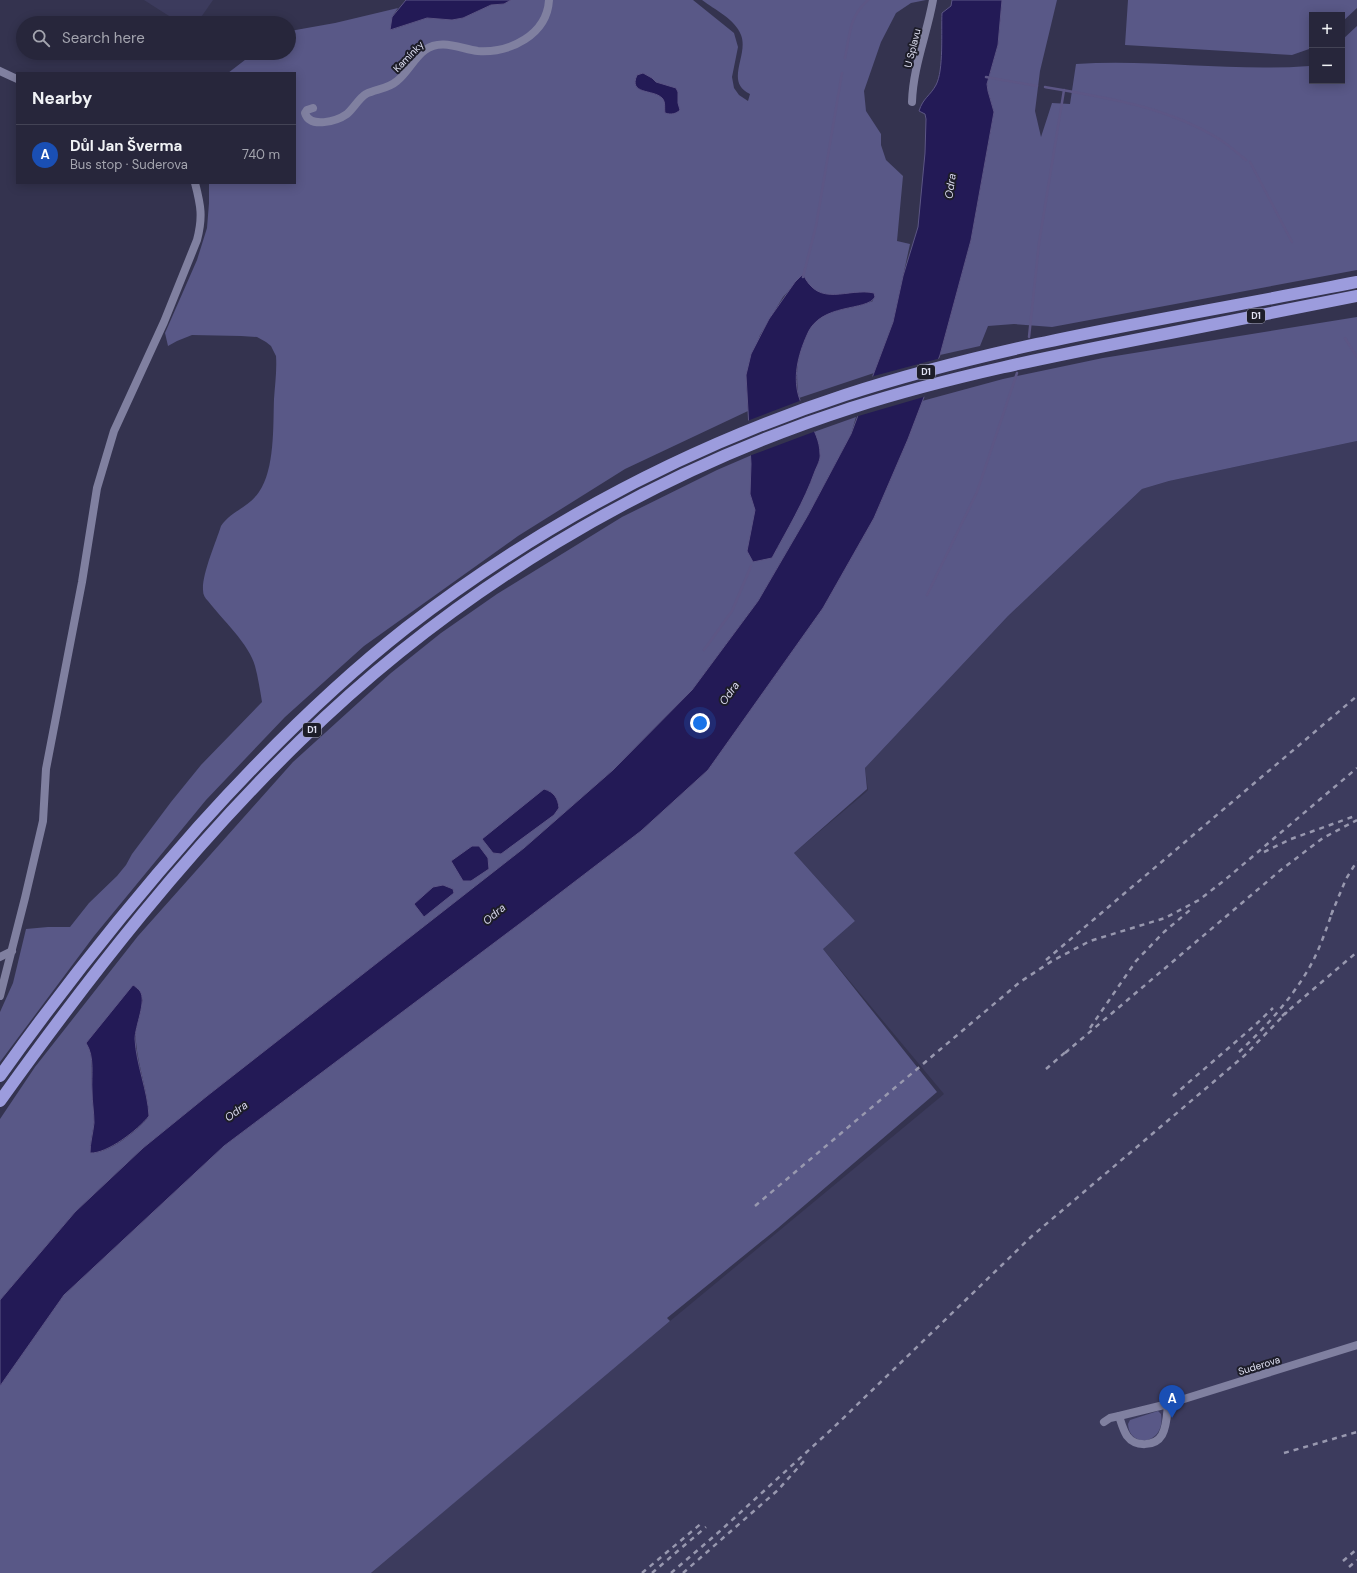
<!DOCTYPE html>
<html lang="en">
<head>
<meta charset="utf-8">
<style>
	:root { --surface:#27263b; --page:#333246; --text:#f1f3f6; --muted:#a4a5af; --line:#434355; --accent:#8abfa5 }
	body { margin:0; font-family:"DM Sans",sans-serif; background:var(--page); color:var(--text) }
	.controls { position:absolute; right:12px; top:12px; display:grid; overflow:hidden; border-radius:0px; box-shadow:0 2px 10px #0003 }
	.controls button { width:36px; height:36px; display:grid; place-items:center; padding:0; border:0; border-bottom:1px solid var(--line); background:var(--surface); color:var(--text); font:20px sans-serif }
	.you { position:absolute; left:700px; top:723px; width:14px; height:14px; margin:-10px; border:3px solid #fff; border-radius:50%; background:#1a73e8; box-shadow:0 0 0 6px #1a73e833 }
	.badge { display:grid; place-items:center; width:26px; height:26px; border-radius:50%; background:var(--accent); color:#fff; font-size:13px; font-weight:700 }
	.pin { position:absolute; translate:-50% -33px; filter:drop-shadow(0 1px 2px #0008) }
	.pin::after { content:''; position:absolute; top:21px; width:14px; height:12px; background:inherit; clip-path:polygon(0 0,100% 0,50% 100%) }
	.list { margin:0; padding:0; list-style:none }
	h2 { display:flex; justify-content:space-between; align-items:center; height:52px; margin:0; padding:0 16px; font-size:17px }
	h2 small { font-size:13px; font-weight:400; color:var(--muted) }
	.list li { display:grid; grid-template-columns:26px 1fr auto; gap:12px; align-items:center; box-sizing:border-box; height:60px; padding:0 16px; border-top:1px solid var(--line) }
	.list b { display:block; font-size:15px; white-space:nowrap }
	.list p { margin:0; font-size:13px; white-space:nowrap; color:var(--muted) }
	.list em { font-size:13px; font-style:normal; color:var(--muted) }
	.icon { flex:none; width:22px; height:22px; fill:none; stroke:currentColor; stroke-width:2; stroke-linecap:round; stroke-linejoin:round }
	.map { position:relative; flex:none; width:1357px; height:1573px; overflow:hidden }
	.search { position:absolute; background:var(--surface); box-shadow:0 2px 10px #0003; left:16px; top:16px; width:280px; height:44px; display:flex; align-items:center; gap:10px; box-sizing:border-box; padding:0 14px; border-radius:22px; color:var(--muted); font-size:15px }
	.panel { position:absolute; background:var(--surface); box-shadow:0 2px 10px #0003; left:16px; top:72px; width:280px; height:112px; border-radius:0px }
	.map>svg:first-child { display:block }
</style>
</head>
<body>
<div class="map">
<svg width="1357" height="1573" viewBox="0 0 1357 1573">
	<rect width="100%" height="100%" fill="#34334f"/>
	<g fill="#3c3b5d">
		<path d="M144 0H213L197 23H180Z"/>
		<path d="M1357 441V1573H371L599 1380 944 1094 823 949 855 921 794 853 865 793 868 790 865 768 1008 616 1142 489 1169 481Z"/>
	</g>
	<g fill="#595887" fill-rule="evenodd">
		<path d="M511 0H693L734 33 738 47 732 77 734 88 739 95 748 101 750 94C724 82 749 55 741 35 735 19 715 10 702 0H926L911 3 896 13 881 42 864 91 866 111 881 134V145L886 160 903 176 897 241 910 244 893 322 874 373 799 398C794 374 798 329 823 316 839 308 857 308 873 301L868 292C850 294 824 300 809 286 806 283 805 278 803 275L783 297 760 335 746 375 748 411 625 469 518 536 364 646 285 717 206 800 94 936 0 1062V1012L13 983 26 929 48 927H70L89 903 117 876 126 865 132 854 171 802 201 765 262 702C260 690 258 677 255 666 250 645 221 618 208 601 205 598 203 595 203 590 202 574 216 542 221 526 231 511 248 508 259 492 275 469 273 426 274 399 275 385 277 370 276 356L271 346 266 342 257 337 241 336 192 335 177 341 168 346 165 333 197 260 207 228 209 203V183H295V73H228L254 53H289L290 31 335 23 398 8 392 17 391 30 427 18 452 20 463 18 491 5 504 4Z"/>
		<path d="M1002 0H1057L1040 71 1035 111 1041 137 1052 103 1070 104 1076 64C1154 59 1232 72 1309 66L1312 64V81H1342V40L1357 26V270L1052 327 1014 324 988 326 980 346 940 355 971 240 994 112 988 91 987 84 998 45Z"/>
		<path d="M1128 0H1357V8L1342 22V15H1312V48L1292 55 1125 45Z"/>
		<path d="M1357 317V441L1169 481 1142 489 1008 616 865 768 867 789 794 853 855 921 823 949 937 1092 778 1228 667 1318 670 1321 371 1573H0V1386L64 1295 224 1146 526 919 641 831 708 770 823 608 874 518 908 439 922 401 1003 379 1103 358Z"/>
		<path d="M856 417 851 434 808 515 758 601 692 690 613 770 524 848 207 1096 143 1148 75 1212 0 1300V1119L35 1067 138 936 293 762 391 673 441 633 497 594 622 517 717 470 766 449ZM143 999C140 1013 134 1028 136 1042 138 1067 148 1091 149 1116 139 1130 108 1154 91 1153 89 1143 93 1133 94 1122 94 1112 92 1101 92 1090 91 1075 93 1061 89 1046Z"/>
		<path d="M1158 1411 1161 1414C1166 1445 1129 1449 1128 1424L1130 1420Z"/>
	</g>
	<g fill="#231a56" stroke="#5c5685">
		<path d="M406 0H511L504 4 491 5 463 18 452 20 427 18 390 30 392 17Z"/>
		<path d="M952 0H1002L998 45 987 84 988 91 994 112 971 240 940 355 908 439 874 518 823 608 708 770 641 831 526 919 224 1146 64 1295 0 1386V1300L75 1212 143 1148 207 1096 524 848 613 770 692 690 758 601 808 515 851 434 893 322 903 276 918 227 925 153 926 119 925 114 919 111C923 98 930 96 936 85 944 70 941 31 942 13L951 6Z"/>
		<path d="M643 73 652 78 656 82 676 88 678 92V103L680 110C676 114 671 115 665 113 664 108 666 102 662 98 653 89 628 95 637 75Z"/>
		<path d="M803 274C819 309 848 287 874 293L875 297C867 312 820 302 807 335 798 355 792 379 800 400 802 407 806 413 809 419 814 431 820 441 820 454 821 459 817 466 815 471 804 502 787 530 772 558L753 562 747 551 755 510 750 494 751 464 746 375 751 354 769 319 795 282Z"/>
		<path d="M544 789C554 792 558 798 559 808L554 815 501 854 493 853 482 839Z"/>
		<path d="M472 846H479L488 858 489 869 471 881H463L451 861Z"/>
		<path d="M443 885 453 889 454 893 424 917 414 904 433 887Z"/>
		<path d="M133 985C135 986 138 989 140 991 147 1001 135 1026 135 1039 136 1064 148 1091 149 1116 138 1130 107 1154 90 1153 90 1143 93 1133 94 1123 94 1112 92 1102 92 1091 91 1075 95 1057 86 1043Z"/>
	</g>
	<g fill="#34334f">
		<path d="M941 358 927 396 855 417 870 377Z"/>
		<path d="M802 400 816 431 749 456 747 421Z"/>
	</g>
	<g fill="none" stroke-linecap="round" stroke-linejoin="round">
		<g stroke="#5c5685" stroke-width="2.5">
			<path d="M845 58C850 34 849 17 868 0"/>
			<path d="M986 77 1037 86"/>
			<path d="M1045 87C1105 97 1167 107 1219 139 1229 145 1237 153 1246 160"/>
			<path d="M1250 162 1292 242"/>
			<path d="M803 277 816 226 842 73"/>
			<path d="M1029 337 1039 243 1064 90"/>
			<path d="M1345 338 1357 357"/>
			<path d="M927 595 977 492 1017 373"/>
			<path d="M704 650 732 611 751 566"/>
		</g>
		<g stroke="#8080a0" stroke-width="8">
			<path d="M0 71 17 79"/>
			<path d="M912 102C913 67 927 34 933 0"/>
			<path d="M313 108 307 110 305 113C310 129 337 121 347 114 354 108 359 98 366 94 376 89 388 89 397 81 408 72 414 58 425 50 441 38 461 49 478 51 510 53 547 35 549 0"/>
			<path d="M0 957 12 951"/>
			<path d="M0 996 25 898 43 821 46 769 82 582 97 488 114 431 164 322 197 240C203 217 201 206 195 183"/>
			<path d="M1168 1404C1167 1414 1167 1426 1162 1435 1155 1447 1135 1447 1127 1436 1123 1430 1121 1422 1119 1416L1168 1404 1357 1345"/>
			<path d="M1104 1422 1110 1418 1119 1416"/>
		</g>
		<g stroke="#9c9cdd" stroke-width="12">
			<path d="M0 1076C62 989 128 906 199 826 263 755 331 687 406 628 538 526 686 447 845 395 1011 341 1186 316 1357 282"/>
			<path d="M0 1101C91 974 188 850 300 741 454 590 646 474 851 408 951 376 1053 356 1155 336 1222 323 1290 309 1357 296"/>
		</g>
		<g stroke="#9898af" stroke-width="2.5" stroke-dasharray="5 5" stroke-linecap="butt">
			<path d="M1264 852 1291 839 1355 816"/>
			<path d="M1331 915 1346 879 1357 861"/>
			<path d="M1046 960 1357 696"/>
			<path d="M1282 1016 1357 952"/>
			<path d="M1090 1028 1136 961 1164 932 1190 910"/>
			<path d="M1239 1052C1267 1026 1295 995 1313 961 1321 945 1327 927 1333 910"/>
			<path d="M1065 1053 1282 869 1323 838 1357 820"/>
			<path d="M1046 1069 1069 1049"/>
			<path d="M1173 1096 1254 1026 1273 1008"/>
			<path d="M755 1206 1020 982 1052 961 1090 941 1165 918 1199 900 1226 879 1357 768"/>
			<path d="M1284 1453 1357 1432"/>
			<path d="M1343 1561 1357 1549"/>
			<path d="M1349 1567 1357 1560"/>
			<path d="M642 1573 703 1522"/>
			<path d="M652 1573 706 1527"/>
			<path d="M671 1573 720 1531 833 1428 1032 1236 1244 1056 1287 1012"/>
			<path d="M683 1573 778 1490 804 1461"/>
		</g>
	</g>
	<g text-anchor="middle" stroke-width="4" stroke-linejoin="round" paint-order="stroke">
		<g fill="#1d1d29" stroke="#a6a7b7" stroke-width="1">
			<rect x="1247" y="309" width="18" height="14" rx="3"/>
			<rect x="917" y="365" width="18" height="14" rx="3"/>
			<rect x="303" y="723" width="18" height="14" rx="3"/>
		</g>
		<g font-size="9" font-weight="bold" fill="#e1e2f4">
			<text x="1256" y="319">D1</text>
			<text x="926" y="375">D1</text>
			<text x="312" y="733">D1</text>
		</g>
		<g font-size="10" fill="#e1e2f4" stroke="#1d1d29">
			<text transform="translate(912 48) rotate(-76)" y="4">U Splavu</text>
			<text transform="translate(408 56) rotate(-46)" y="4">Kamínky</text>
			<text transform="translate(1259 1365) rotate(-17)" y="4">Suderova</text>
		</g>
		<g font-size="11" font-style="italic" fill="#dadaee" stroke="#1d1d29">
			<text transform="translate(950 186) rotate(-82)" y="4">Odra</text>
			<text transform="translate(729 693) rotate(-54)" y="4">Odra</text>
			<text transform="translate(494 914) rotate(-40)" y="4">Odra</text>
			<text transform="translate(236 1111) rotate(-37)" y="4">Odra</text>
		</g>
	</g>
</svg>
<div class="controls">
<button>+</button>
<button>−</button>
</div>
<div class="you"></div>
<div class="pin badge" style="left:1172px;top:1418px;background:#1a4fb4">A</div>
<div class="search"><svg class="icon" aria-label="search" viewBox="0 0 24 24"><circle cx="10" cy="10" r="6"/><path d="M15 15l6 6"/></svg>Search here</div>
<section class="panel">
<h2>Nearby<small></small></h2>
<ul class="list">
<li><span class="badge" style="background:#1a4fb4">A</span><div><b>Důl Jan Šverma</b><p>Bus stop · Suderova</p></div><em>740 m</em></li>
</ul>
</section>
</div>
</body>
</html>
